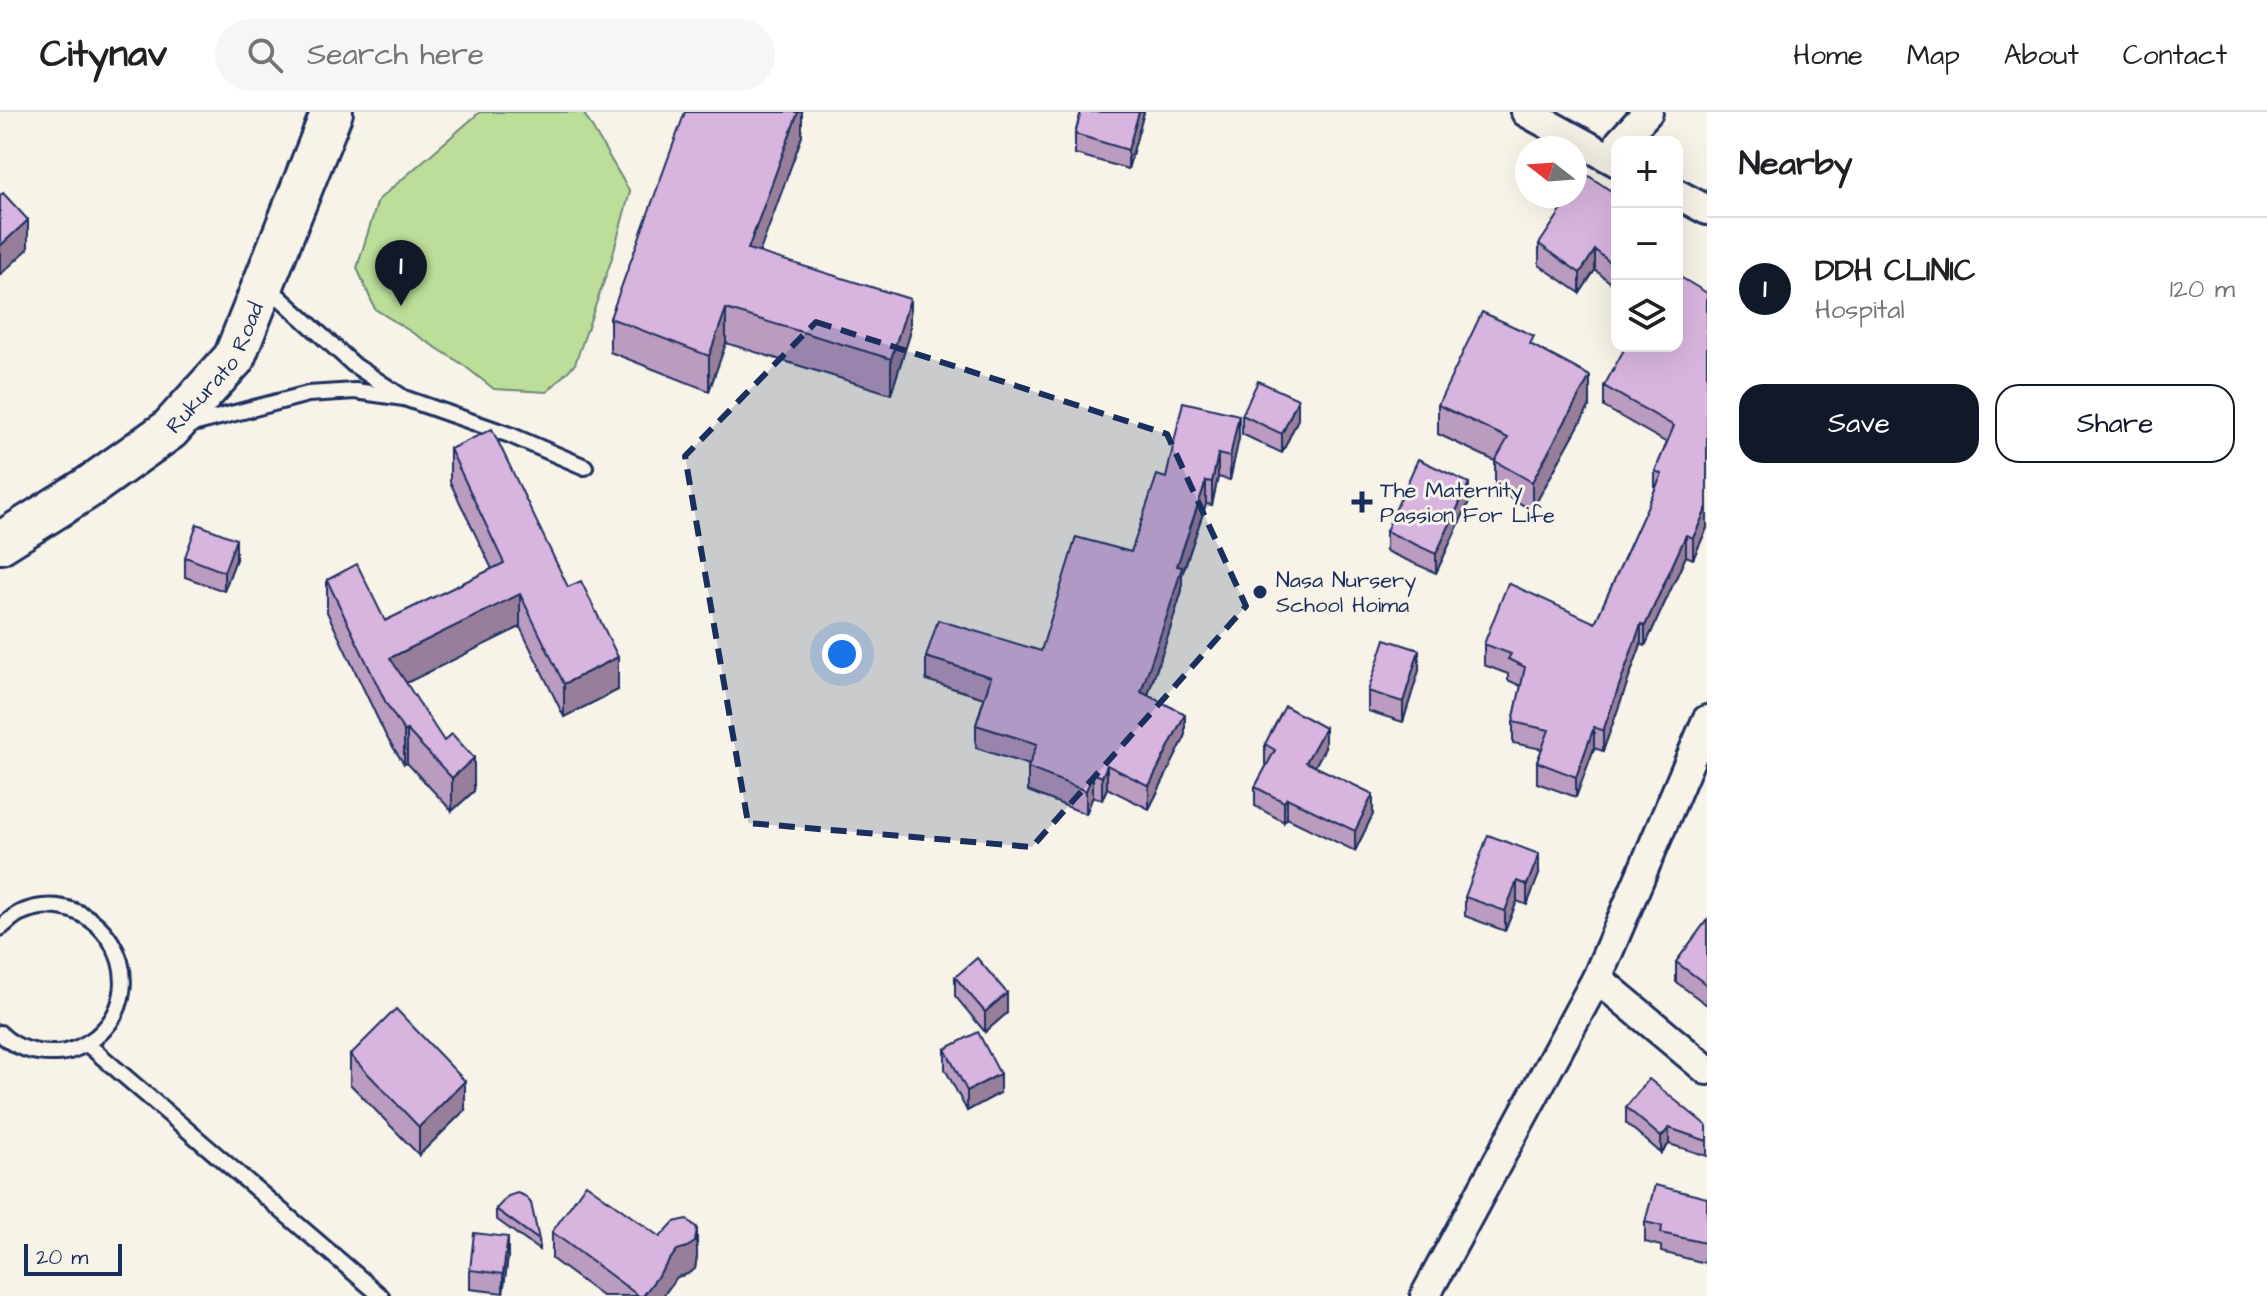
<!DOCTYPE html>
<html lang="en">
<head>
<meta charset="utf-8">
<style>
	:root { --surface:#fff; --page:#f6f6f6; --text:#202124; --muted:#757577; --line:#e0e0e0; --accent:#111827 }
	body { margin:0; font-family:"Architects Daughter",sans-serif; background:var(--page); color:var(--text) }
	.controls { position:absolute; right:24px; top:24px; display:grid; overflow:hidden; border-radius:16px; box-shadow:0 8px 32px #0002 }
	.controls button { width:72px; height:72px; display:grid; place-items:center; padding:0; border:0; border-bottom:2px solid var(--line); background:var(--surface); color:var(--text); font:40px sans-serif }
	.compass { position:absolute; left:1515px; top:24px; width:72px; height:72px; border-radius:50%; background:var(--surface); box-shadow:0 8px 32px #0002; rotate:287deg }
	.scale { position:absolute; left:24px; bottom:20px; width:98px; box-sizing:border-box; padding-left:8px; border:4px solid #1b2f5e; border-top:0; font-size:22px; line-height:28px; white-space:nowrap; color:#1b2f5e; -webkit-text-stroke:6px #f7f3e8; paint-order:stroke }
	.you { position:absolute; left:842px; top:542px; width:28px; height:28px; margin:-20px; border:6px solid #fff; border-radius:50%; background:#1a73e8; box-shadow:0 0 0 12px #1a73e833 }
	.badge { display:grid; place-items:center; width:52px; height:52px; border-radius:50%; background:var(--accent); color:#fff; font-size:26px; font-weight:700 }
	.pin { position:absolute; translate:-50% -66px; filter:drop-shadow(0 2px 4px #0008) }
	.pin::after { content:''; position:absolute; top:42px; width:28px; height:24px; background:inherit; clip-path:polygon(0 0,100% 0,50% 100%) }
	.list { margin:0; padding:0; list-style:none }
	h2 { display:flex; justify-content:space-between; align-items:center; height:104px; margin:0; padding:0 32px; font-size:34px }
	h2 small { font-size:26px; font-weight:400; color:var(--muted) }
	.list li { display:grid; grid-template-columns:52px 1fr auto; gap:24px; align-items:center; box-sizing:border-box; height:144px; padding:0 32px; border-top:2px solid var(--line) }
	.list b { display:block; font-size:30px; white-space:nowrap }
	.list p { margin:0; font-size:26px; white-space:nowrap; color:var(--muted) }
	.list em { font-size:26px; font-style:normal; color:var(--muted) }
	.actions { display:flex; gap:16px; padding:24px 32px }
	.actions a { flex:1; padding:18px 0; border:2px solid var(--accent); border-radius:24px; text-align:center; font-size:28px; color:var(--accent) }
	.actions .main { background:var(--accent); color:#fff }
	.icon { flex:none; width:44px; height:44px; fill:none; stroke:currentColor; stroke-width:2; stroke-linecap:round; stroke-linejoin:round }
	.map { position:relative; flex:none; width:1707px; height:1184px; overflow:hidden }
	header { display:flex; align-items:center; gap:48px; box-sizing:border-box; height:112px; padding:0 40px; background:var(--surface); border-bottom:2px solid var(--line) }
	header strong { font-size:38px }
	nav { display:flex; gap:44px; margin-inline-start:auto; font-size:28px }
	.search { width:560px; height:72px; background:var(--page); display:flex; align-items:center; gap:20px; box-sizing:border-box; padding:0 28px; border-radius:44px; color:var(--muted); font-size:30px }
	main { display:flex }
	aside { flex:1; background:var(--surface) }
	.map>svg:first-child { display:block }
</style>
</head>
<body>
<header>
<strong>Citynav</strong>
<div class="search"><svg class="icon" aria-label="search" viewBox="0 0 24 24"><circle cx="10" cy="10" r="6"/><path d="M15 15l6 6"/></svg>Search here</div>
<nav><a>Home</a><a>Map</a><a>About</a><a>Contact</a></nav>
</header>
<main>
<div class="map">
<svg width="1707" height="1184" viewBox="0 0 1707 1184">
	<rect width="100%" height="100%" fill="#f7f3e8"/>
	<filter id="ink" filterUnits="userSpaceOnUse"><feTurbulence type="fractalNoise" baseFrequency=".0125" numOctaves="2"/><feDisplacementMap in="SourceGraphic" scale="16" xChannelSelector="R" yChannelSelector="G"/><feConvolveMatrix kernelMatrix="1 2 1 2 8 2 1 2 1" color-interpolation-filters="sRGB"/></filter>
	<g filter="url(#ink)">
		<path fill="#bcde98" stroke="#6c867b" stroke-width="2" d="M480 0H583L630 80 611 149 575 252 547 280 494 277 462 252 375 197 357 156 378 88Z"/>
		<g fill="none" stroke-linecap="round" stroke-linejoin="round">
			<defs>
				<g id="lane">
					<path d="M266 173 354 253 401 284"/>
					<path d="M189 313 308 282 355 279 404 286 510 323 585 355"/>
					<path d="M0 816C6 812 13 804 20 801 97 768 161 870 96 925 85 933 70 941 56 941 36 942 14 936 0 921"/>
					<path d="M87 932 381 1184"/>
				</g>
				<g id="street">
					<path d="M1526 0 1617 50"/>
					<path d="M1620 30 1648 0"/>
					<path d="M1677 82 1707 98"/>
					<path d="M1597 866 1707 958"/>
					<path d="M1425 1184 1597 866 1707 608"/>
				</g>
				<g id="secondary">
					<path id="s1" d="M0 431 86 377 169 318 234 246 332 0"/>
				</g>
			</defs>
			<use href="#lane" stroke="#1b2f5e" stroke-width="20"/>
			<use href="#street" stroke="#1b2f5e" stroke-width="34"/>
			<use href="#secondary" stroke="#1b2f5e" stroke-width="46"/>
			<use href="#lane" stroke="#f7f3e8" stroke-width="14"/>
			<use href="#street" stroke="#f7f3e8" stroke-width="28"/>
			<use href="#secondary" stroke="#f7f3e8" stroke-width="40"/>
		</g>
		<g fill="#ba9cc0" stroke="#1b2f5e" stroke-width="2">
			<path d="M802 0V24L759 140 910 222 891 282 726 231 709 279 610 240V206Z"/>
			<path d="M1081 0H1144L1128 57 1075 42V22Z"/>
			<path d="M1617 83V176L1595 158 1580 181 1539 153V132Z"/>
			<path d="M1707 181V416L1693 447 1686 444 1645 534 1641 532 1603 639 1594 636 1576 685 1537 671V650L1542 637 1513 631V610L1521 574 1508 568V562L1484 553V532L1595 511 1655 378V359L1667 331 1604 295V274Z"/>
			<path d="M1534 234 1590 293 1532 398 1495 378V349L1438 322V293Z"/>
			<path d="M1242 303 1298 307 1282 341 1242 322Z"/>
			<path d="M1239 326 1230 368 1218 365 1212 393 1206 392 1182 463V478L1169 521 1148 583 1185 625 1149 697 1107 676 1102 688 1093 684 1086 702 1028 679V656L1029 653 976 636V613L984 586 926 568V545L1041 539 1131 440 1166 366Z"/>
			<path d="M450 337 618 578 564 605 520 515 406 571 474 679 452 699 407 651 404 652 386 624 327 500V468L385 509 492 457 450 370Z"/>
			<path d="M1469 390 1436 461 1386 439V419Z"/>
			<path d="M185 445 236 447 224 479 185 465Z"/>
			<path d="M1419 558 1403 610 1368 599V579Z"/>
			<path d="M1265 632 1325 636 1315 654 1373 702 1355 739 1287 706 1284 710 1255 694V675L1267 653 1265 652Z"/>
			<path d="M1539 762 1527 793 1517 789 1505 819 1465 804V785Z"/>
			<path d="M1707 808V893L1676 870V850Z"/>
			<path d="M955 865 1007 901 985 920 955 884Z"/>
			<path d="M945 937 1000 981 967 999 945 957Z"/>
			<path d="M350 943 465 998 419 1043 350 972Z"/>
			<path d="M1626 995 1707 1014V1013V1044L1669 1032 1661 1041 1626 1011Z"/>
			<path d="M1707 1086 1705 1151 1661 1140V1134L1645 1130V1110Z"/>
			<path d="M496 1097 539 1128V1138L496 1107Z"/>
			<path d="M552 1120 660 1125 697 1144 695 1157 687 1162 677 1165 663 1184H602L552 1147Z"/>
			<path d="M508 1145 503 1181 470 1177V1158Z"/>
		</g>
		<g fill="#977f9c" stroke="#1b2f5e" stroke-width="2">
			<path d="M798 0H802V24L748 172V137Z"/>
			<path d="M1139 0H1144L1128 57V38Z"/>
			<path d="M28 108V137L0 163V134Z"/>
			<path d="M1595 138V158L1580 181V161Z"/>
			<path d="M910 187V222L891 282V247Z"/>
			<path d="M726 197V231L709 279V244Z"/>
			<path d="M1590 264V293L1532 398V370Z"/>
			<path d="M1298 287V307L1282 341V322Z"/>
			<path d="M1239 303V326L1230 368V345Z"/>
			<path d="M1218 342V365L1212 393V370Z"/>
			<path d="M1206 369V392L1182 463V478L1169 521 1141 603V580L1177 454Z"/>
			<path d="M1469 371V390L1436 461V442Z"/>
			<path d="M1707 395V416L1693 447V426Z"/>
			<path d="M1686 423V444L1645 534V514Z"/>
			<path d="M236 427V447L224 479V460Z"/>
			<path d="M520 482V515L390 579V546Z"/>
			<path d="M1641 512V532L1603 639V619Z"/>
			<path d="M1419 538V558L1403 610V590Z"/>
			<path d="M618 545V578L564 605V572Z"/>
			<path d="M1185 602V625L1149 697V674Z"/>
			<path d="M1594 615V636L1576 685V665Z"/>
			<path d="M1325 616V636L1306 670V650Z"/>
			<path d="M407 618V651L404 652V619Z"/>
			<path d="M474 646V679L452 699V666Z"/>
			<path d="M1107 653V676L1102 688V665Z"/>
			<path d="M1093 661V684L1086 702V679Z"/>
			<path d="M1373 682V702L1355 739V719Z"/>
			<path d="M1287 686V706L1284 710V690Z"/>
			<path d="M1539 742V762L1527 793V773Z"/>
			<path d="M1517 769V789L1505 819V799Z"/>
			<path d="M1007 881V901L985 920V900Z"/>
			<path d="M1000 962V981L967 999V979Z"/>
			<path d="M465 969V998L419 1043V1015Z"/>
			<path d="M1669 1016V1032L1661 1041V1025Z"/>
			<path d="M697 1116V1144L695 1157 687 1162 677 1165 663 1184H643L677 1138Z"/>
			<path d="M508 1125V1145L503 1181V1162Z"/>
			<path d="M1707 1125V1145L1705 1151V1131Z"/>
		</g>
		<g fill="#d8b5df" stroke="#1b2f5e" stroke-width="2">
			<path d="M685 0H798L748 137 910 187 891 247 726 197 709 244 610 206Z"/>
			<path d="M1081 0H1139L1128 38 1075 22Z"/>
			<path d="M1586 62 1617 83V156L1595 138 1580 161 1539 132 1571 84H1575V79Z"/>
			<path d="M3 81 28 108 0 134V83Z"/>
			<path d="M1677 163 1707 181V395L1693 426 1686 423 1645 514 1641 512 1603 619 1594 615 1576 665 1537 650 1549 618 1513 610 1525 555 1508 547 1511 542 1484 532 1508 471 1595 511 1662 362 1655 359 1674 314 1604 274 1626 234H1677Z"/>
			<path d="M1482 200 1534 224 1530 232 1590 264 1532 370 1495 349 1508 326 1438 293Z"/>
			<path d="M1258 269 1298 287 1282 322 1242 303Z"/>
			<path d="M1183 290 1239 303 1230 345 1218 342 1212 370 1206 369 1177 454 1182 455 1169 498 1141 580 1185 602 1149 674 1107 653 1102 665 1093 661 1086 679 1028 656 1037 632 976 613 991 565 926 545 938 508 1041 539 1076 425 1131 440 1157 363 1166 366Z"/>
			<path d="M492 317 568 475 581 469 618 545 564 572 520 482 390 546 444 629 452 622 474 646 452 666 407 618 404 619 386 591 327 468 357 452 385 509 504 451 450 337Z"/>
			<path d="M1418 347 1469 371 1436 442 1386 419Z"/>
			<path d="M197 412 236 427 224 460 185 445Z"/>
			<path d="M1385 527 1419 538 1403 590 1368 579Z"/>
			<path d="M1285 594 1325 616 1306 650 1373 682 1355 719 1287 686 1284 690 1255 675 1275 638 1265 632Z"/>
			<path d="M1488 723 1539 742 1527 773 1517 769 1505 799 1465 785Z"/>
			<path d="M1707 808V873L1676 850Z"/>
			<path d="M977 846 1007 881 985 900 955 865Z"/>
			<path d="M396 897 465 969 419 1015 350 943Z"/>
			<path d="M978 920 1000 962 967 979 945 937Z"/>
			<path d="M1649 967 1707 1014V1013V1029L1669 1016 1661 1025 1626 995Z"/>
			<path d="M586 1072 660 1125 674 1110 687 1107 697 1116 695 1130 687 1135 677 1138 643 1184H639L552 1120Z"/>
			<path d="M1655 1073 1707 1086V1125L1705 1131 1661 1121 1662 1114 1645 1110Z"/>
			<path d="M517 1081 525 1084 531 1091 539 1128 496 1097 508 1084Z"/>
			<path d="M474 1121 508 1125 503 1162 470 1158Z"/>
		</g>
	</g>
	<path fill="#1b2f5e" fill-opacity="0.2" stroke="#1b2f5e" stroke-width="6" stroke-dasharray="16 10" stroke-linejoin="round" d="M816 210 1167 322 1246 494 1032 735 748 711 685 344Z"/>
	<g fill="#1b2f5e" stroke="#f7f3e8" stroke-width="3">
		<path d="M1358 378h8v8h8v8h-8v8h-8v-8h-8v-8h8z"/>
		<circle cx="1260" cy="480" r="8"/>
	</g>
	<g text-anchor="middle" stroke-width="6" stroke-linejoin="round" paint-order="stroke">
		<g font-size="22" fill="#1b2f5e" stroke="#f7f3e8">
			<text dy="8" stroke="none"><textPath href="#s1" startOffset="282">Rukurato Road</textPath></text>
		</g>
		<g font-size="22" fill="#1b2f5e" stroke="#f7f3e8" text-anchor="start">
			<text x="1380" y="385">The Maternity<tspan x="1380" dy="25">Passion For Life</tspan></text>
			<text x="1276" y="475">Nasa Nursery<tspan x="1276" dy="25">School Hoima</tspan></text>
		</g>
	</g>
</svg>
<div class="controls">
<button>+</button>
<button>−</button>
<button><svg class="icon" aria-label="layers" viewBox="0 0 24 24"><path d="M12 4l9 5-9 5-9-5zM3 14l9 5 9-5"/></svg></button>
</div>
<svg class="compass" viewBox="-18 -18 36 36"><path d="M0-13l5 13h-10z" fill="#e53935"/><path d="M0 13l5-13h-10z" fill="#757577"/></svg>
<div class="scale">20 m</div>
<div class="you"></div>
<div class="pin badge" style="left:401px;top:194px">1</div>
</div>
<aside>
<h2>Nearby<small></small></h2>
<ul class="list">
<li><span class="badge">1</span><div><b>DDH CLINIC</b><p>Hospital</p></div><em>120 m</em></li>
</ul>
<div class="actions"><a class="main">Save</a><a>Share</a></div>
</aside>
</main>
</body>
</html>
